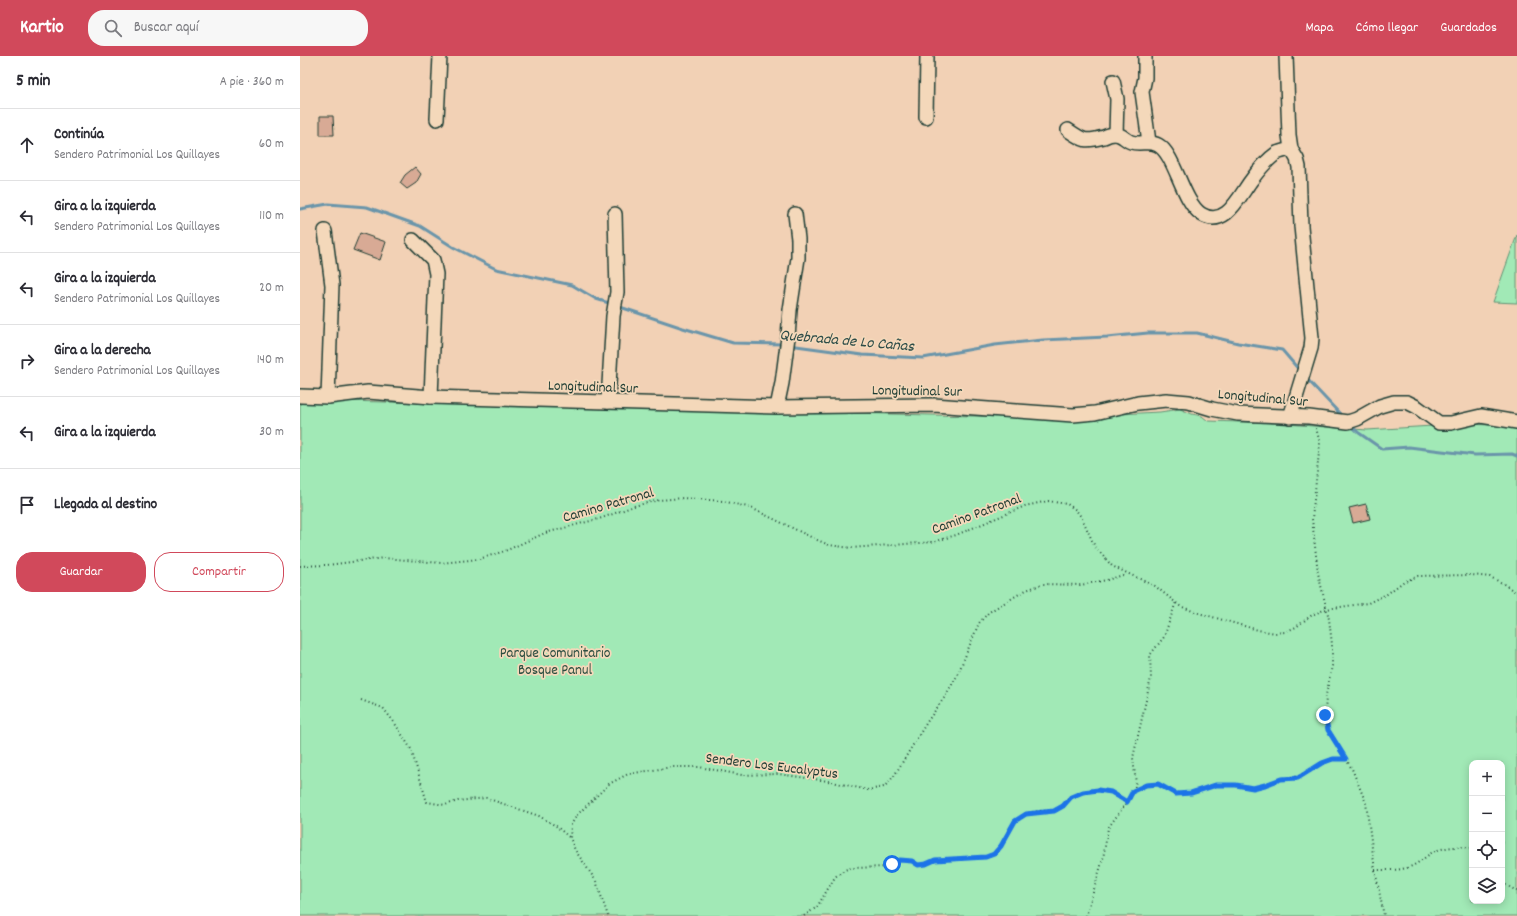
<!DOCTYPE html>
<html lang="es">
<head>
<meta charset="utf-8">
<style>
	:root { --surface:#fff; --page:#f7f7f7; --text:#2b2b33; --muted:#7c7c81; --line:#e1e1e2; --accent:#d1495b }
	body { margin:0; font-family:Dekko,sans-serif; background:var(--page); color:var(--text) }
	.controls { position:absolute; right:12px; bottom:12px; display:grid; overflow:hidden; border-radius:8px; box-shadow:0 2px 10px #0003 }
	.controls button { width:36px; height:36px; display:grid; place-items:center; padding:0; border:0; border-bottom:1px solid var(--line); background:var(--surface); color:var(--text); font:20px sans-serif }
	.stop { position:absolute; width:12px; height:12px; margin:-9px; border:3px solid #1a73e8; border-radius:50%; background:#fff }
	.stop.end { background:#1a73e8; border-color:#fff; box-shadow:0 1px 4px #0008 }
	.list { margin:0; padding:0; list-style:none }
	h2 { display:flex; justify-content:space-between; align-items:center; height:52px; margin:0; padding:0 16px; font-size:17px }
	h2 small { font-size:13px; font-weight:400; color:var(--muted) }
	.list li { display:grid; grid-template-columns:26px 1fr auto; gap:12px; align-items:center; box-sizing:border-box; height:72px; padding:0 16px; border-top:1px solid var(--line) }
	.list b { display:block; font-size:15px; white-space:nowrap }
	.list p { margin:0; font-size:13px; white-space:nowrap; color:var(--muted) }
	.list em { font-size:13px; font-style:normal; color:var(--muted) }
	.actions { display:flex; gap:8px; padding:12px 16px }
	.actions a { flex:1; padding:9px 0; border:1px solid var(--accent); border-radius:16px; text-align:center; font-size:14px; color:var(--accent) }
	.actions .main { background:var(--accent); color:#fff }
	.icon { flex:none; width:22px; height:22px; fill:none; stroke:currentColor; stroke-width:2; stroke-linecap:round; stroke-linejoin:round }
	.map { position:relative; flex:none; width:1217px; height:860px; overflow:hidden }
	header { display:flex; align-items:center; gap:24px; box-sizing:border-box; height:56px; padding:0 20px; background:var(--accent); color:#fff }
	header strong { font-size:19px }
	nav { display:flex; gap:22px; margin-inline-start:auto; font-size:14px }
	.search { width:280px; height:36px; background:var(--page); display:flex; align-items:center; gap:10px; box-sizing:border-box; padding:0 14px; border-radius:16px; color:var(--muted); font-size:15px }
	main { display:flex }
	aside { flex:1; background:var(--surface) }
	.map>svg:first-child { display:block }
</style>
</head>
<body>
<header>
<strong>Kartio</strong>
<div class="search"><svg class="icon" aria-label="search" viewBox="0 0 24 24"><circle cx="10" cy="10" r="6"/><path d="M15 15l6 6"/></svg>Buscar aquí</div>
<nav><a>Mapa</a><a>Cómo llegar</a><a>Guardados</a></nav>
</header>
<main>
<aside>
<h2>5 min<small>A pie · 360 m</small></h2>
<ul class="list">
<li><svg class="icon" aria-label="ahead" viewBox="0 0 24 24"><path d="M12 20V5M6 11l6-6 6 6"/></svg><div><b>Continúa</b><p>Sendero Patrimonial Los Quillayes</p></div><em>60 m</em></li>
<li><svg class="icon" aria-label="left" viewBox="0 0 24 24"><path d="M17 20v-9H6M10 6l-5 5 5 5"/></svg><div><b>Gira a la izquierda</b><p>Sendero Patrimonial Los Quillayes</p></div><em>110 m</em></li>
<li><svg class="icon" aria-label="left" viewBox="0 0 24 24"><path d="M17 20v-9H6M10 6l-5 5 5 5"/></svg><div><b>Gira a la izquierda</b><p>Sendero Patrimonial Los Quillayes</p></div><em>20 m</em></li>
<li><svg class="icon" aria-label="right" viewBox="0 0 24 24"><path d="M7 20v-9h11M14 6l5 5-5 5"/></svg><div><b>Gira a la derecha</b><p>Sendero Patrimonial Los Quillayes</p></div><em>140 m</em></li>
<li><svg class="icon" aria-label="left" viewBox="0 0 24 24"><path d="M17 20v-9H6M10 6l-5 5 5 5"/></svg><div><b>Gira a la izquierda</b></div><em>30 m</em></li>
<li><svg class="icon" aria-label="arrive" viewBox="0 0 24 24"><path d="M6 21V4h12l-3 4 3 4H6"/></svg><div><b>Llegada al destino</b></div></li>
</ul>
<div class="actions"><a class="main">Guardar</a><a>Compartir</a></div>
</aside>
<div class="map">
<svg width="1217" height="860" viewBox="0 0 1217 860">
	<rect width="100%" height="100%" fill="#f2d1b5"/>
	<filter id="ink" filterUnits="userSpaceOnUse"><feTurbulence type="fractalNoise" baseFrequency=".025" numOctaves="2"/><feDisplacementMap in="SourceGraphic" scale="8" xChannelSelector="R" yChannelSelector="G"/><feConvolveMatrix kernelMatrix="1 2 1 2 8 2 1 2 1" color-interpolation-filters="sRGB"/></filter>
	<g filter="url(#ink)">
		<g fill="#a1e9b6" stroke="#609375" fill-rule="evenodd">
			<path d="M1217 179V247L1193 246Z"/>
			<path d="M0 344 801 363 820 358 860 356 880 353 892 358 902 360 908 365 973 367 1067 374 1166 368 1217 370V860H0ZM1172 707H1202V845H1172Z"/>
		</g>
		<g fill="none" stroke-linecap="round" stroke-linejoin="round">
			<g stroke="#6a95aa" stroke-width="3">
				<path d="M0 153 28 148 67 151 120 170 153 191 196 213 272 229 296 243 312 248"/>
				<path d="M317 250 383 272 433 287 484 288"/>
				<path d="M489 289 562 299 623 302 695 289 743 284 807 281 848 277H897L938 287 982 294 1000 315"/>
				<path d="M1006 322 1042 360"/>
				<path d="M1050 369 1059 377 1082 393 1109 391 1175 399 1212 398 1217 400"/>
			</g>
		</g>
		<g fill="#d8aa95" stroke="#1f3d34">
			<path d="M20 60H33L34 79H20Z"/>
			<path d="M115 111 121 118 116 127 107 133 100 127 105 119Z"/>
			<path d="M60 177 86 186 80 204 53 194Z"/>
			<path d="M1066 448 1070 463 1053 467 1049 452Z"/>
		</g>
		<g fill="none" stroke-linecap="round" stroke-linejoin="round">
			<defs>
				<g id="minor">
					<path d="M845 0V22L842 36 849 86"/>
					<path d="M986 0 989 79 991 93 997 103 999 111 1001 170 1012 282 1011 292 990 361"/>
					<path d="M813 25 817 43 816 78"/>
					<path d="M626 61 627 0"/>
					<path d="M137 63 140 0"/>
					<path d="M768 74C784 85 785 86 804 81 808 79 812 78 815 78 822 78 825 84 831 86 840 89 849 84 858 89 875 98 882 145 901 158 925 173 939 141 950 126 957 116 967 104 977 97 981 95 987 94 991 93"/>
					<path d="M25 175 32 229 28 341"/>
					<path d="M113 184 133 204 136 218 131 341"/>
					<path d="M0 340 28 341 68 336 131 341 477 351 634 349 773 359 795 357 838 347 866 344 889 346 912 353 938 358 1009 361 1048 366 1057 363 1080 350 1094 346H1107L1117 351 1139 367H1151L1181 360 1217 366"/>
					<path d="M308 346 313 260 317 236 315 158"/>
					<path d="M477 351 482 327 488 281 490 254 498 202V183L495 158"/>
				</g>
			</defs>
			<use href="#minor" stroke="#1f3d34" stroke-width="16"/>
			<g stroke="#1f3d34" stroke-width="2" stroke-dasharray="1 3" stroke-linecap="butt">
				<path d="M1016 372 1020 387 1012 463 1018 517 1029 563 1032 588V610L1026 639 1025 659 1028 674 1052 713 1066 747 1075 814 1084 860"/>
				<path d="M0 510 27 509 84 502 141 507 179 503 205 495 245 477 302 462 334 450 359 444 383 442 423 445 451 452 515 483 529 489 551 492 633 486 656 479 725 450 748 445 767 448 776 454 782 462 795 491 812 510 855 530 880 550 895 556 958 574 975 577 985 576 996 571 1012 559 1026 553 1068 547 1087 538 1103 526 1118 520 1172 519 1190 521 1202 527 1217 537"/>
				<path d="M61 644 83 652 94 666 111 693 127 746 145 749 158 745 186 742 239 760 256 770 270 782"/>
				<path d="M834 734 845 729 858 728 876 738 891 737 916 729H936L953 732 965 729 981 723 998 721 1022 707 1033 703H1046"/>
				<path d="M1075 814C1087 814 1101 815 1112 810 1119 807 1126 800 1133 796 1143 791 1162 789 1172 793"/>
				<path d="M1202 827 1217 835"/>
				<path d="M308 860 296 825 275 794 270 782 271 769 277 759 309 728 328 718 372 711H399L442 719 478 718 528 725 568 734 584 731 594 720 627 666 644 642 657 620 679 567 689 556 726 534 743 528 780 529 807 524 826 518"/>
				<path d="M504 860 517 851 535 821 544 814 551 812 588 811 600 804 612 805 618 809 626 808 635 804 686 801 694 798 701 790 715 765 726 758 740 755H754L763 750 771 741 783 736 798 734 811 736 827 747"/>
				<path d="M786 860 803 803 808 772 830 742 836 728 833 702 851 622 850 599 864 581 876 546"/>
			</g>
			<use href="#minor" stroke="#f4d8ba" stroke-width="13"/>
		</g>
	</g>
	<g fill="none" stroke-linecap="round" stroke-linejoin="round" filter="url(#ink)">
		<path stroke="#1a73e8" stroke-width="5" d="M592 808 600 804 612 805 618 809 626 808 635 804 686 801 694 798 701 790 715 765 726 758 754 755 763 750 771 741 783 736 798 734 811 736 827 746 833 735 846 729 858 728 876 738 891 737 916 729H936L953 732 965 729 981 723 998 722 1022 707 1033 703H1046L1028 674 1025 659"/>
	</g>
	<g text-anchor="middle" stroke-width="3.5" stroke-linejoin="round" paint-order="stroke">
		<g font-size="15" fill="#1f3d34" stroke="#f4d8ba">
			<text transform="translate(293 330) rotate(2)" y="5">Longitudinal Sur</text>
			<text transform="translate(617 334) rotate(1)" y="5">Longitudinal Sur</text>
			<text transform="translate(963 341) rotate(5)" y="5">Longitudinal Sur</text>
			<text transform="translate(308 448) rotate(-16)" y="5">Camino Patronal</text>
			<text transform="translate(676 457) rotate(-20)" y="5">Camino Patronal</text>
			<text transform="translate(472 709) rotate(7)" y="5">Sendero Los Eucalyptus</text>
		</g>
		<g font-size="15" fill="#2c4e41" stroke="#f4d8ba">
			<text x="255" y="601">Parque Comunitario<tspan x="255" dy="17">Bosque Panul</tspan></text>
		</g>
		<g font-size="16" font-style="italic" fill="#2c4c48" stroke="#f4d8ba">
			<text transform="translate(547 283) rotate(5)" y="6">Quebrada de Lo Cañas</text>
		</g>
	</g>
</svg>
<div class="controls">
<button>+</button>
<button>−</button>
<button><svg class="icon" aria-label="locate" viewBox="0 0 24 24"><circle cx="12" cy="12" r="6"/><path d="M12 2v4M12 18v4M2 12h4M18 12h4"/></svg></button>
<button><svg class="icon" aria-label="layers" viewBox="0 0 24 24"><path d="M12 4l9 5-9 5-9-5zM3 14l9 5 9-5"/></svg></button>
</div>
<div class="stop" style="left:592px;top:808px"></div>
<div class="stop end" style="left:1025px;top:659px"></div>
</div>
</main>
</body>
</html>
